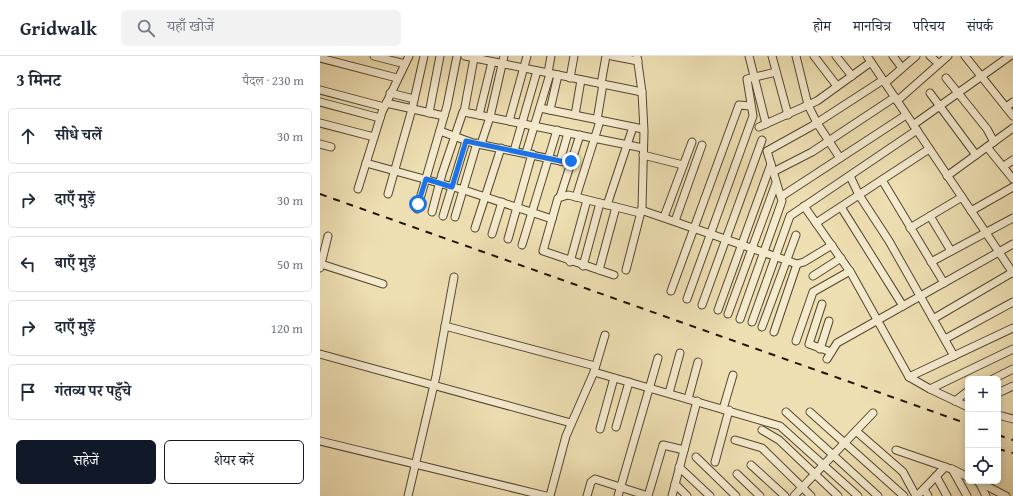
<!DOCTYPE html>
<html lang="hi">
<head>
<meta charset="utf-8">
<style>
	:root { --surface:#fff; --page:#f2f2f3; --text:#1f2937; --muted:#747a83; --line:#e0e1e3; --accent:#111827 }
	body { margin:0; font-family:"Gentium Book Plus","Noto Serif Devanagari",serif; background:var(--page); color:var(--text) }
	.controls { position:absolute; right:12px; bottom:12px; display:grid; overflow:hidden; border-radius:6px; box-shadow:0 2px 6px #0003 }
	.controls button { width:36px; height:36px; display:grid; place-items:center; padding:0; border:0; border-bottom:1px solid var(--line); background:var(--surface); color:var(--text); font:20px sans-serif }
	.stop { position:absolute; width:12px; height:12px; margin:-9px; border:3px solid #1a73e8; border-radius:50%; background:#fff }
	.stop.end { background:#1a73e8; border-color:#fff; box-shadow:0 1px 4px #0008 }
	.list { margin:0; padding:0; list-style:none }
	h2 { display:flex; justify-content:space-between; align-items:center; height:52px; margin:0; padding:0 16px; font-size:17px }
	h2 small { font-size:13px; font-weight:400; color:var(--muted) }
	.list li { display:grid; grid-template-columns:26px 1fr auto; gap:12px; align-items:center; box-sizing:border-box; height:56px; margin:0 8px 8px; padding:0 8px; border:1px solid var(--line); border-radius:6px }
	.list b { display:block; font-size:15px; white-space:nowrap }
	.list em { font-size:13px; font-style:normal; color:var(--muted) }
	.actions { display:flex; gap:8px; padding:12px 16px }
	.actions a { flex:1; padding:9px 0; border:1px solid var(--accent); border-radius:6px; text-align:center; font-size:14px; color:var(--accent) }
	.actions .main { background:var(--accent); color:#fff }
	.icon { flex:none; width:22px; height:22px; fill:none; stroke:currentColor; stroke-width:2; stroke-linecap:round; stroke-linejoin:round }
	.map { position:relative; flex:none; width:693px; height:440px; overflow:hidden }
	header { display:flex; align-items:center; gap:24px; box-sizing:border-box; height:56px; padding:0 20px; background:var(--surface); border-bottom:1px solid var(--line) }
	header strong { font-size:19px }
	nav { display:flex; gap:22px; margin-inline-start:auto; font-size:14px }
	.search { width:280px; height:36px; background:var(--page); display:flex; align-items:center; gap:10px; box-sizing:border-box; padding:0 14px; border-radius:6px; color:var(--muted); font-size:15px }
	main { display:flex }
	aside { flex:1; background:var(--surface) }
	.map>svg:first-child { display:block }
</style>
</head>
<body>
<header>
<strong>Gridwalk</strong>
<div class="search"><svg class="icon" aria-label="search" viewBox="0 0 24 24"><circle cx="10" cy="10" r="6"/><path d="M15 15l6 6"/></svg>यहाँ खोजें</div>
<nav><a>होम</a><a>मानचित्र</a><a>परिचय</a><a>संपर्क</a></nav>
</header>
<main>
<aside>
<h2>3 मिनट<small>पैदल · 230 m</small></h2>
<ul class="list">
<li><svg class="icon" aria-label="ahead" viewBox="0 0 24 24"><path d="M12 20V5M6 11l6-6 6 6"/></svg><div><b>सीधे चलें</b></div><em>30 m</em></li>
<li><svg class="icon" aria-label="right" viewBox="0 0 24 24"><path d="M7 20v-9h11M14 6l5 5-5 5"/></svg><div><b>दाएँ मुड़ें</b></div><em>30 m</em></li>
<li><svg class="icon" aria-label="left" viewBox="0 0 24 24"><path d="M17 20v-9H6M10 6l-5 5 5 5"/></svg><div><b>बाएँ मुड़ें</b></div><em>50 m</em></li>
<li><svg class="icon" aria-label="right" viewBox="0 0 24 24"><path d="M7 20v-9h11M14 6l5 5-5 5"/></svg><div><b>दाएँ मुड़ें</b></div><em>120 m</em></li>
<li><svg class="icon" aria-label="arrive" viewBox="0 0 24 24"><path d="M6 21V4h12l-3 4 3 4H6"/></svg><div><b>गंतव्य पर पहुँचे</b></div></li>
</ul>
<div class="actions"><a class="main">सहेजें</a><a>शेयर करें</a></div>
</aside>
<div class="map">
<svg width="693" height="440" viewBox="0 0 693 440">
	<rect width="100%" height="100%" fill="#eedfb3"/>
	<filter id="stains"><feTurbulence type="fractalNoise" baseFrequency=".005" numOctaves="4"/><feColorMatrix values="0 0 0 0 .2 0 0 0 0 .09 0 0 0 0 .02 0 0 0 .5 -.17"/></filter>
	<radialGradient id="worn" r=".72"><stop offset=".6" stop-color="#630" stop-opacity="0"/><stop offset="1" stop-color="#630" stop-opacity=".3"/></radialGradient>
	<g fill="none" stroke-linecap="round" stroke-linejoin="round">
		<defs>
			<g id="minor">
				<path d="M54 0 85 8"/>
				<path d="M145 0 322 36"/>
				<path d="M292 0 318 5"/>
				<path d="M429 0 446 68"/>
				<path d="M452 0 468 59"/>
				<path d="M476 0 488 49 497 67 520 102"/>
				<path d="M494 0 517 30"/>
				<path d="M516 0 532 20"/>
				<path d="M547 0 693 217"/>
				<path d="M573 0 582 12"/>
				<path d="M610 0 619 8"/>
				<path d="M645 0 693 60"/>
				<path d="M0 2 77 22"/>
				<path d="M154 2 144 56 323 92"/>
				<path d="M228 17 231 0"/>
				<path d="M250 22 254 0"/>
				<path d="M626 22 667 73 674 86"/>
				<path d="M565 27 596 0"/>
				<path d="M281 28 286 0"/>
				<path d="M0 34 64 51"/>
				<path d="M70 37 94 43"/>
				<path d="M610 37 656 99"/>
				<path d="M577 45 628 0"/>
				<path d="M0 46 60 62"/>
				<path d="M66 47 124 60"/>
				<path d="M686 51 693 46"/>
				<path d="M220 52 323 73"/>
				<path d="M230 54 238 19"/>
				<path d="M109 57 120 0"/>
				<path d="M159 59 172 6"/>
				<path d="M255 59 261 24"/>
				<path d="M277 64 283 28"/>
				<path d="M189 65 207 0"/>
				<path d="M0 67 54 81"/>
				<path d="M593 69 690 0"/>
				<path d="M439 71 497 45 551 6"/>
				<path d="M120 75 153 87 250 107"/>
				<path d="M0 88 11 91"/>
				<path d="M161 88 170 61 184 0"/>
				<path d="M667 91 693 123"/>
				<path d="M194 95 217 15"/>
				<path d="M206 97 230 18"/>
				<path d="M323 99 363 109"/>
				<path d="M240 105 248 77"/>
				<path d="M46 107 144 134 232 163"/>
				<path d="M684 110 693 104"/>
				<path d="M453 116 492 96 575 41"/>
				<path d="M530 120 539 139 569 185 634 300"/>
				<path d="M627 120 693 72"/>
				<path d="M562 124 624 227"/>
				<path d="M38 133 62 56 89 0"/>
				<path d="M68 138 92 53 104 0"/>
				<path d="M462 140 586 59"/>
				<path d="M240 141 260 79"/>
				<path d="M256 141 280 65"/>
				<path d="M287 149 313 71"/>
				<path d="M484 150 531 217 589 321 610 333 648 351"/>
				<path d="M521 151 583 250"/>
				<path d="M97 153 127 50 137 0"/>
				<path d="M321 154 477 208 484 206 512 189"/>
				<path d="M651 155 693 131"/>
				<path d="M112 156 122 118 143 56"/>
				<path d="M123 160 146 85"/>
				<path d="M610 160 631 195"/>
				<path d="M135 161 157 87"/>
				<path d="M344 161 372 86"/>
				<path d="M355 165 382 89"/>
				<path d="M496 167 609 93"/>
				<path d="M155 172 181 92"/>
				<path d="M590 172 642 141"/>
				<path d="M172 178 182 146"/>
				<path d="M188 183 212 98"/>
				<path d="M202 189 237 74"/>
				<path d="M250 206 267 144"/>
				<path d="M611 206 693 162"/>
				<path d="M1 208 63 228"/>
				<path d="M263 210 280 147"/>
				<path d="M0 212 8 180"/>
				<path d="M279 214 296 151"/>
				<path d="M306 214 322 152 324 75 322 36 317 0"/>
				<path d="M294 219 223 195 238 142 248 139 320 157"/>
				<path d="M493 220 521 202"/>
				<path d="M351 235 419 49 431 50"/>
				<path d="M367 243 433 60 427 23 456 16"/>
				<path d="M502 248 489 288 511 296"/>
				<path d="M382 249 442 84"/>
				<path d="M398 254 451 108"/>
				<path d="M408 258 456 127"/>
				<path d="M420 263 462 145 447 95 492 70 563 24"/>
				<path d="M613 263 693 216"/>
				<path d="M432 266 470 160 597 74"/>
				<path d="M125 270 275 310"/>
				<path d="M442 271 476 179"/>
				<path d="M454 276 477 208"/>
				<path d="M625 283 693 246"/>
				<path d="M476 285 493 236 530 215"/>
				<path d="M500 293 509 265"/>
				<path d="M0 298 251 367"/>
				<path d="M507 303 517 287 693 188"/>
				<path d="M274 316 460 370 538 440"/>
				<path d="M589 321 693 272"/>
				<path d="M673 323 693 313"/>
				<path d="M610 333 693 293"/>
				<path d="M349 337 360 297"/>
				<path d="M678 337 693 330"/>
				<path d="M368 343 378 306"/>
				<path d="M635 345 648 335"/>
				<path d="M403 353 413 319"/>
				<path d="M466 356 558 440"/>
				<path d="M490 356 584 440"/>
				<path d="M678 359 693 363"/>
				<path d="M296 371 309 326"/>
				<path d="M280 373 294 322"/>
				<path d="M442 374 459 384 518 440"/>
				<path d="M536 375 583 416 596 440"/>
				<path d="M415 384 442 392 491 440"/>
				<path d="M0 385 226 440"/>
				<path d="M576 394 634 414 648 421"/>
				<path d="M376 401 416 440"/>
				<path d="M395 406 409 354"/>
				<path d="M431 409 465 440"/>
				<path d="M359 411 390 440"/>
				<path d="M632 413 647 440"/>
				<path d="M417 418 440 440"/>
				<path d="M616 420 627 440"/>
				<path d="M657 425 686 440"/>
				<path d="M659 426 666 440"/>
				<path d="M355 428 367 440"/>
				<path d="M604 433 608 440"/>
				<path d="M88 440 116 320 134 221"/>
				<path d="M230 440 246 380 274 316 285 279"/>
				<path d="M267 440 271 426 275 423 328 440"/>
				<path d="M298 440 338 302"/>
				<path d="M328 440 343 389 364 394"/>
				<path d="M352 440 377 345"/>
				<path d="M474 440 553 357"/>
				<path d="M597 440 625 411"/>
			</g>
		</defs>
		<use href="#minor" stroke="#54462d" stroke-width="9"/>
		<use href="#minor" stroke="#f4eace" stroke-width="7"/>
		<g stroke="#211300" stroke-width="2" stroke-dasharray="7 7" stroke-linecap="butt">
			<path d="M0 138 648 368"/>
			<path d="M678 379 693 384"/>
			<path d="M678 393 693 397"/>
		</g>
	</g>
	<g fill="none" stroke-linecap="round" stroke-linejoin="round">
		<path stroke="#1a73e8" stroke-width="5" d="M98 148 106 123 132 131 146 85 250 107 251 105"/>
	</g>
	<rect width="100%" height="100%" filter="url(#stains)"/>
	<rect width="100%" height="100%" fill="url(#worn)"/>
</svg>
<div class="controls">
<button>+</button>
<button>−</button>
<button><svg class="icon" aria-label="locate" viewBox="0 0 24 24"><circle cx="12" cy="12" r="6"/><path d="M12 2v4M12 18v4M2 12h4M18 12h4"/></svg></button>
</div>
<div class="stop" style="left:98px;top:148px"></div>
<div class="stop end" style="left:251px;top:105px"></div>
</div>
</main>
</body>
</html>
